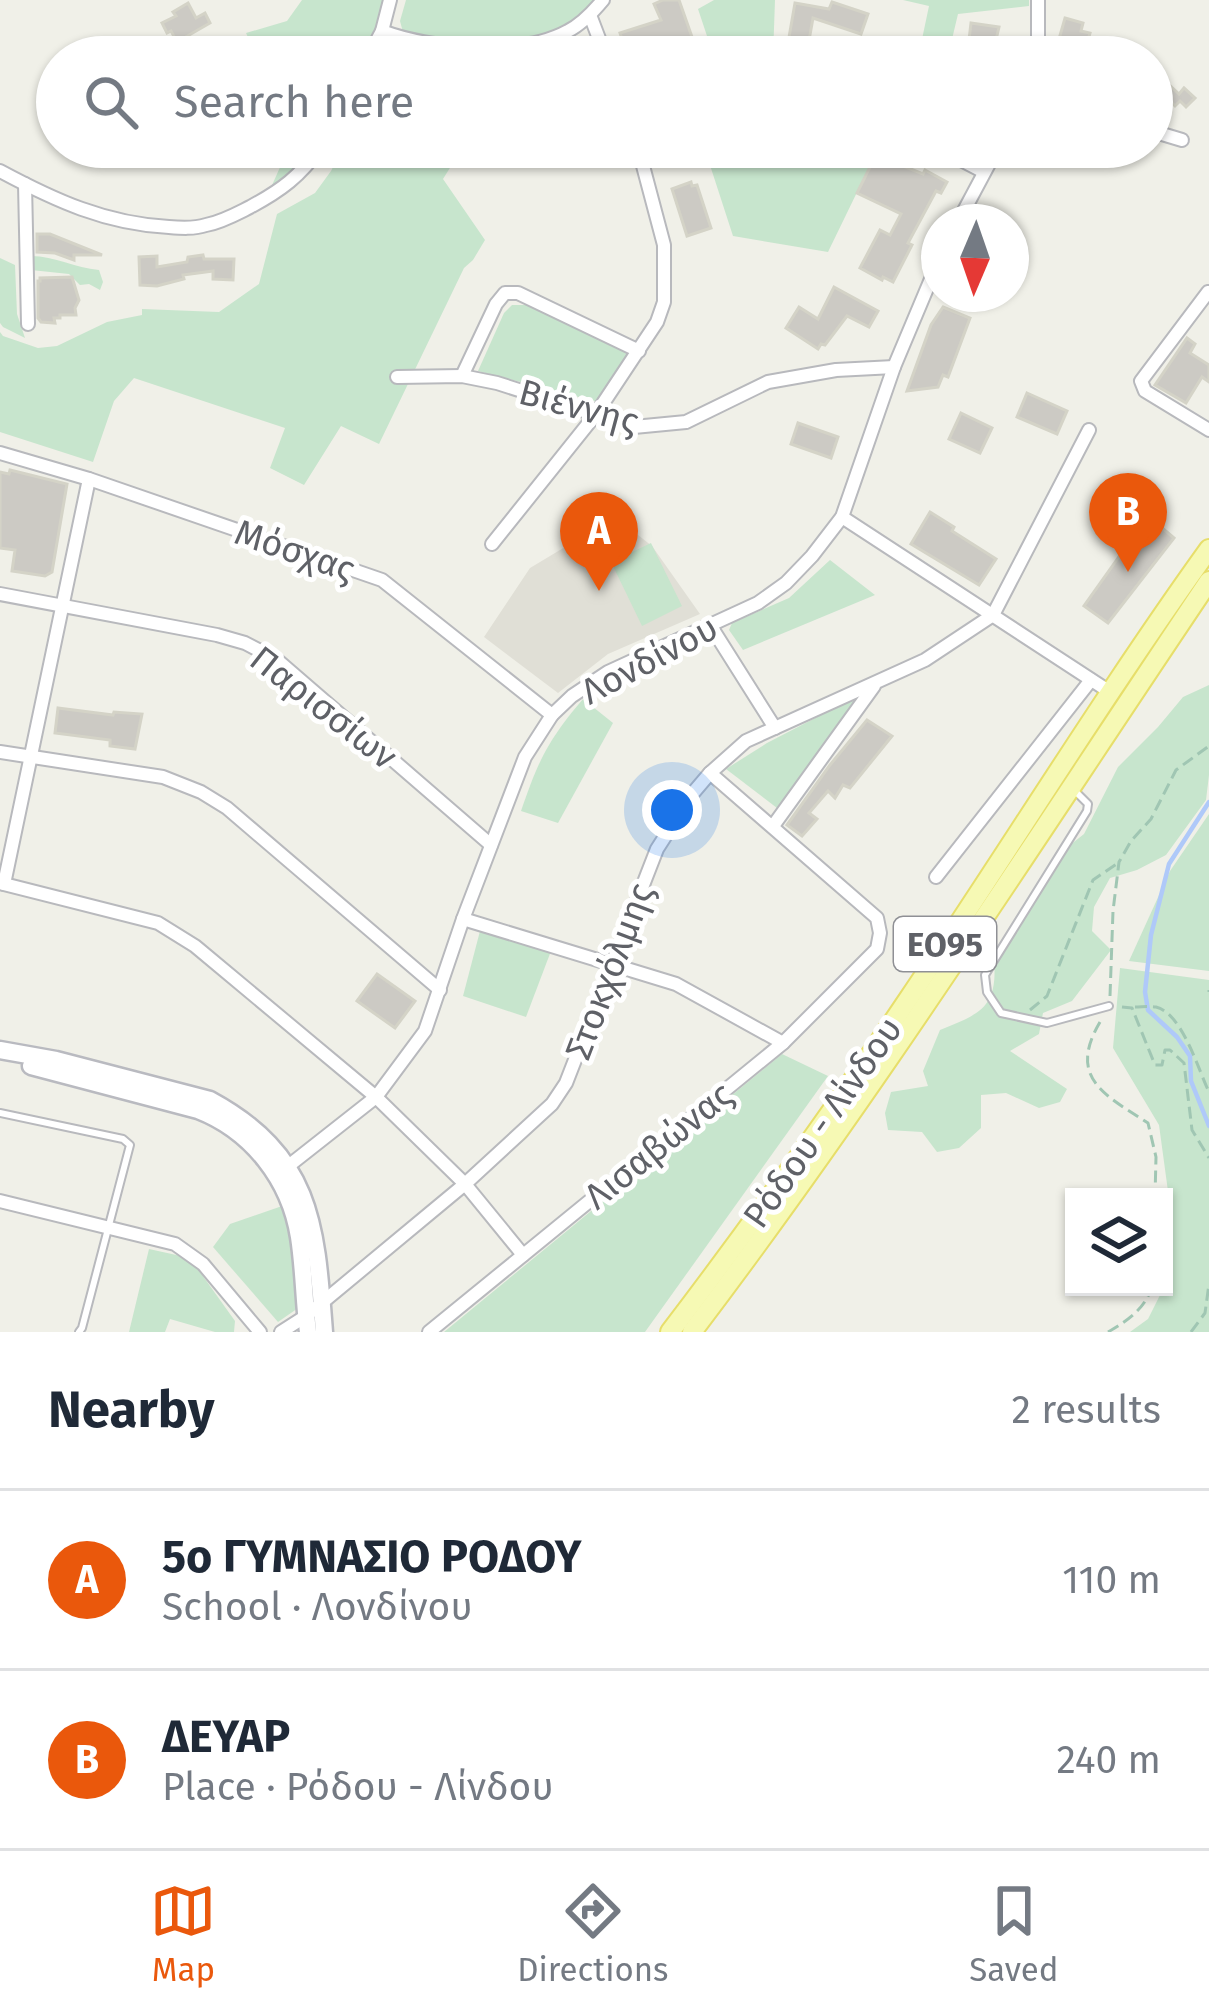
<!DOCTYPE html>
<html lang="en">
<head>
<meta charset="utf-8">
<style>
	:root { --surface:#fff; --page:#f6f6f7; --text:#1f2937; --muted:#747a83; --line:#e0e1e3; --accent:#ea580c }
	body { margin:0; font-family:"Fira Sans",sans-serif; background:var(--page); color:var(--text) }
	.controls { position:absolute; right:36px; bottom:36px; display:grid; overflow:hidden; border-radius:0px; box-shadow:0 3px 9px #0004 }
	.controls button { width:108px; height:108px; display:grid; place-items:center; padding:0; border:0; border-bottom:3px solid var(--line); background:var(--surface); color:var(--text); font:60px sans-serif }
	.compass { position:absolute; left:921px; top:204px; width:108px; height:108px; border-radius:50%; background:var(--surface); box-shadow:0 3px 9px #0004; rotate:182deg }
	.you { position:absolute; left:672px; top:810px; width:42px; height:42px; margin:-30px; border:9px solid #fff; border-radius:50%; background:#1a73e8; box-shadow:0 0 0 18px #1a73e833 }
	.badge { display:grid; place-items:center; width:78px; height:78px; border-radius:50%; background:var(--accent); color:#fff; font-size:39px; font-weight:700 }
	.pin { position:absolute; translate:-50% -99px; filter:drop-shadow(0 3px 6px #0008) }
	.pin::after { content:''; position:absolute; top:63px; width:42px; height:36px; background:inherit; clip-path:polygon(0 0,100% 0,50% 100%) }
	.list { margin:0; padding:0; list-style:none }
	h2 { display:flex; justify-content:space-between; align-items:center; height:156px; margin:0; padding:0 48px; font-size:51px }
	h2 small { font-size:39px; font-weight:400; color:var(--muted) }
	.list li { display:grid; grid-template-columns:78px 1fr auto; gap:36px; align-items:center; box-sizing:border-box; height:180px; padding:0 48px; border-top:3px solid var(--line) }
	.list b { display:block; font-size:45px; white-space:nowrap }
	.list p { margin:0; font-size:39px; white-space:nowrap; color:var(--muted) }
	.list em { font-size:39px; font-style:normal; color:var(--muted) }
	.icon { flex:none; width:66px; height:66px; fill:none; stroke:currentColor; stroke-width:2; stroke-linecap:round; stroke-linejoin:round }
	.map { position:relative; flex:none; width:1209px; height:1332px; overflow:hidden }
	.search { position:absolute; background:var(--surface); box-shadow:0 3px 9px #0004; left:36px; right:36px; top:36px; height:132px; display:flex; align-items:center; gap:30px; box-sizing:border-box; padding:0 42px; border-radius:66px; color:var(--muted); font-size:45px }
	.sheet { height:516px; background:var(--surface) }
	nav { display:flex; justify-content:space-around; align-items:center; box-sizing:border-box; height:168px; border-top:3px solid var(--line); background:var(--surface); font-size:33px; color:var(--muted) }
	nav a { display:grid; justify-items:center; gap:6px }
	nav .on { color:var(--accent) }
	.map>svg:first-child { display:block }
</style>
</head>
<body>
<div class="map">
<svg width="1209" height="1332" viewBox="0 0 1209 1332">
	<rect width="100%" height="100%" fill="#f0f0e8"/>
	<path fill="#e0dfd6" d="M615 517 652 546 700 614 608 654 558 693 484 637 530 568Z"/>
	<g fill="#c7e5cd">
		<path d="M302 0H386L368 57C336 57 260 69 246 33L287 21Z"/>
		<path d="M406 0H598L577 22 523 46 404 36 400 21Z"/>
		<path d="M714 0H775L773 57H714L698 9Z"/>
		<path d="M903 0H1029V6L958 14 948 56 921 44 929 6Z"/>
		<path d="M289 147H323L269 192Z"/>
		<path d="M343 147H463L443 179 485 240 473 260 464 268 379 444 341 426 304 485 270 468 285 428 134 378 114 401 93 462 0 432V332L3 336 38 348 57 346 107 322 142 315V309L219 312 259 284 277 214 315 193 331 171Z"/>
		<path d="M740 147H784L824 163 832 147H879L828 252 733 236 708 159Z"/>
		<path d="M31 256C55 256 75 268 99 270L103 282 100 290 89 284 80 285 69 274 31 270Z"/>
		<path d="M0 258 15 265 17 314 25 338 3 327 0 323Z"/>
		<path d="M512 305H527L632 355 598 402 478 371 504 313Z"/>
		<path d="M651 543 682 606 642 626 611 562Z"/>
		<path d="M830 560 875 595 743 650 729 630 732 623 789 598Z"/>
		<path d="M1209 685V775L1206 800 1166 855 1137 870 1110 878 1094 907 1092 931 1111 950 1072 1001 1043 1013 1039 1034 1010 1051 1067 1089 1060 1102 1039 1108 1006 1093 981 1095V1128L959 1148 937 1152 922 1132 888 1130 885 1113 891 1092 928 1086 923 1071 940 1030C980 1014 998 1008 994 960L1060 853 1084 834 1118 767 1158 727 1183 697Z"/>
		<path d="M583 699 613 723 558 823 521 811C538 761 548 740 583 699Z"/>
		<path d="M852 699 859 706 777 808 726 769 767 743Z"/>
		<path d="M1209 814V971L1129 961 1170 871Z"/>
		<path d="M480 931 551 951 526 1017 463 996Z"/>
		<path d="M1120 968 1209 980V1332H1130L1148 1319 1164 1287 1170 1206 1159 1125 1113 1048Z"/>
		<path d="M782 1054 828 1076 645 1332H444Z"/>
		<path d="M285 1205 301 1272V1306L278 1322 213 1247 230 1224Z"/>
		<path d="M149 1249 190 1258 235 1321 234 1332H215L170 1319 165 1332H129Z"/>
	</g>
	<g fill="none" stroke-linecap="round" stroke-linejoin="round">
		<path stroke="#afc9f9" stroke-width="4.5" d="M1209 802 1169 864 1151 935 1145 992 1148 1010 1177 1037 1190 1056 1191 1081 1209 1126"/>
	</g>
	<g fill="#cccac4" stroke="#d4d3c7" stroke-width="3">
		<path d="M663 0H679L699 57H674L671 48 648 57H628L620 33 661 20 654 4Z"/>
		<path d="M832 2 868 14 861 34 813 18 808 46 788 43 795 3 829 9Z"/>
		<path d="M188 3 196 18 205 13 210 23 177 42 171 31 167 33 162 23 176 16 173 12Z"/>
		<path d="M1065 18 1083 23 1081 31 1090 33 1083 57H1064L1068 42 1059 39Z"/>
		<path d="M971 23 999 27 992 57H967Z"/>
		<path d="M876 40 895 46 891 57H871Z"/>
		<path d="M1163 79 1179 94 1184 88 1195 98 1186 107 1180 101 1175 106 1169 100 1165 104 1152 92Z"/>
		<path d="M876 155 923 174 925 170 947 182 941 193 936 191 908 243 912 245 893 282 883 277 882 280 860 268 880 230 890 235 901 214 857 193Z"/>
		<path d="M691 182 692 186 697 185 711 228 687 236 672 189Z"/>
		<path d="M37 234H50L102 255H74V260L55 253 37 252Z"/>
		<path d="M203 255 204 259H234L233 280 213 279V271L183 275 184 279 157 286 140 285 139 257 157 256V267L187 262 188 257Z"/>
		<path d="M72 277 79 300 75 308 76 315H60V318H54L55 323 41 322 38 318V281H40V278Z"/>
		<path d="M834 287 878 311 869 327 847 316 825 345 821 344 818 349 786 328 799 307 818 319Z"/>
		<path d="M943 307 970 318 948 377 943 375 938 387 907 391 931 325Z"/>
		<path d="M1187 338 1195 344 1190 353 1209 365V382L1202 377 1186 403 1155 385Z"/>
		<path d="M1027 393 1067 411 1057 434 1017 417Z"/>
		<path d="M961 413 992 428 980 453 949 439Z"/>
		<path d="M798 423 838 437 831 458 791 444Z"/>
		<path d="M10 470 67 484 52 572 45 576 12 571 15 550 0 548V472L9 474Z"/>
		<path d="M930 512 954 527 952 531 996 559 979 585 911 544Z"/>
		<path d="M1148 516 1174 538 1108 623 1084 606Z"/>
		<path d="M58 708 113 715 114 712 142 714 135 749 110 746V740L55 733Z"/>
		<path d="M867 720 892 736 850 788 843 785 835 798 828 791 809 813 817 819 802 836 787 825 830 765Z"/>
		<path d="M377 974 415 1001 395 1028 357 1001Z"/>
	</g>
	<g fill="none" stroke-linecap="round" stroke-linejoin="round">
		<defs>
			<g id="lane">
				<path d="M1073 789 1088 804 1087 811 985 975 987 992 1001 1013 1047 1023 1109 1006"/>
				<path d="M0 1113 123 1139 130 1145 82 1328 79 1332"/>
			</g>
			<g id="street">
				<path d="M1038 0V57"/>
				<path d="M590 15 606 57"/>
				<path d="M382 31C430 49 521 57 568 31 582 24 593 12 603 0"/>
				<path d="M368 57 382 31 390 0"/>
				<path d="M1152 131 1182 140"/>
				<path d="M936 147 984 172"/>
				<path d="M0 171C54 200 106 224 169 227 181 228 194 229 206 225 222 222 236 214 250 207 282 190 300 176 321 147"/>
				<path d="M25 184 28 324"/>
				<path d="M958 222 998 147"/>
				<path d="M1208 292 1141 381 1145 391 1209 430"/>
				<path d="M462 376 496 304 505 293H518L639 351"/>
				<path d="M397 377 462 376 497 383 634 427 686 422 768 382 836 370 894 367"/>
				<path d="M0 453 89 479 382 580 552 715"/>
				<path d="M842 517 1110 692"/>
				<path d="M492 544 596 414 657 322 664 302V245L638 147"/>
				<path d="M0 594 217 635 245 643 276 659 491 845"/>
				<path d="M710 625 775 728"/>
				<path d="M0 752 163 777 201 792 227 808 440 990"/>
				<path d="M773 826 874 686"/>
				<path d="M936 877 1091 680"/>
				<path d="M0 883 158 923 195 946 376 1097 465 1184 523 1255"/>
				<path d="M4 884 89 479"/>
				<path d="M463 919 676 984 783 1043"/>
				<path d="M282 1171 376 1097 425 1031 463 919 525 757 552 715 572 696 608 672 758 603 786 583 812 556 842 517 894 367 939 260"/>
				<path d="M0 1201 175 1244 203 1264 260 1332"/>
				<path d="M281 1332 306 1316 465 1184 552 1104 566 1083 657 849 693 793 710 773 746 741 925 660 993 615 1089 430"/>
				<path d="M429 1332 783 1043 877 949 880 933 877 918 710 773"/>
			</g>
			<g id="secondary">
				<path d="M0 1050 56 1060 210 1100C313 1156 316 1226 324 1332"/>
				<path d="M31 1066 198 1110C252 1131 290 1180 299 1237 304 1269 304 1301 308 1332"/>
			</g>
			<g id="primary">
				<path d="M670 1332C753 1223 833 1111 909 998 1010 849 1104 695 1209 549"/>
				<path d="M692 1332C876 1090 1039 833 1209 581"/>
			</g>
		</defs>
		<use href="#lane" stroke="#b8b9bd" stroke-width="10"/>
		<use href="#street" stroke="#b8b9bd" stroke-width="16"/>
		<use href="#secondary" stroke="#b9bac0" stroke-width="21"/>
		<use href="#primary" stroke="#e7de6a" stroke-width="22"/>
		<g stroke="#a0c6b3" stroke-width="3" stroke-dasharray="12 6" stroke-linecap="butt">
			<path d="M1209 990V992"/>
			<path d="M1110 996 1113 911 1119 862 1131 841 1151 819 1176 770 1209 746"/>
			<path d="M1122 1007 1132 1008 1155 1065H1162L1165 1050H1170L1184 1063 1192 1130 1209 1158"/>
			<path d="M1135 1007C1142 1007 1149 1006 1156 1007 1182 1013 1198 1069 1209 1092"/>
			<path d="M1030 1010 1047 996 1093 880 1118 863"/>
			<path d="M1100 1022C1067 1078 1105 1095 1148 1123L1156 1157 1155 1197"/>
			<path d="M1108 1332C1128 1320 1144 1310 1152 1287"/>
			<path d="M1191 1332 1205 1313 1209 1284"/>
		</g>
		<use href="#lane" stroke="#fff" stroke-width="6"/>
		<use href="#street" stroke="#fff" stroke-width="12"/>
		<use href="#secondary" stroke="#fff" stroke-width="16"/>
		<use href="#primary" stroke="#f6f9b4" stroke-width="18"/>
	</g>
	<g text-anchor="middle" stroke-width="10" stroke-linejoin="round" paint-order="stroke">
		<rect fill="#fff" stroke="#8f9095" stroke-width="3" x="894" y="917" width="102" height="54" rx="9"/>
		<g font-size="33" font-weight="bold" fill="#5f6167">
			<text x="945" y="956">ΕΟ95</text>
		</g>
		<g font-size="36" fill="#5f6167" stroke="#fff">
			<text transform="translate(579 406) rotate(15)" y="13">Βιέννης</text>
			<text transform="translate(295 550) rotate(19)" y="13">Μόσχας</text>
			<text transform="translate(649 659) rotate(-28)" y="13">Λονδίνου</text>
			<text transform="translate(324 707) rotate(38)" y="13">Παρισσίων</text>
			<text transform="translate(609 971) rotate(-69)" y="13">Στοκχόλμης</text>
			<text transform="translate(822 1122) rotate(-55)" y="13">Ρόδου - Λίνδου</text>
			<text transform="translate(658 1145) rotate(-39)" y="13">Λισαβώνας</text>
		</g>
	</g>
</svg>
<div class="controls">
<button><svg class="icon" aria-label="layers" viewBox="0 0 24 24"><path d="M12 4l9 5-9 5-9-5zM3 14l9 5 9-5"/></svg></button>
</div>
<svg class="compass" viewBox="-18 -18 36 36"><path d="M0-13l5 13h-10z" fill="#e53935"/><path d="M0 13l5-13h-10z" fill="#747a83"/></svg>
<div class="you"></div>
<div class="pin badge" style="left:599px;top:591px">A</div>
<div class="pin badge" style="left:1128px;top:572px">B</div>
<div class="search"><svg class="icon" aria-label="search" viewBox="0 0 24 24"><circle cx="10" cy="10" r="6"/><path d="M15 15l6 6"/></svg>Search here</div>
</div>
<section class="sheet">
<h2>Nearby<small>2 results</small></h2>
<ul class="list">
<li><span class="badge">A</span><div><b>5ο ΓΥΜΝΑΣΙΟ ΡΟΔΟΥ</b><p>School · Λονδίνου</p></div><em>110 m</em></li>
<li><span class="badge">B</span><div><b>ΔΕΥΑΡ</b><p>Place · Ρόδου - Λίνδου</p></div><em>240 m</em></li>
</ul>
</section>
<nav>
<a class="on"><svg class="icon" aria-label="map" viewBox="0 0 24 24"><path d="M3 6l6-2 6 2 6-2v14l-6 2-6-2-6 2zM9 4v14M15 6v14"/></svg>Map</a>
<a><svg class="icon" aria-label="directions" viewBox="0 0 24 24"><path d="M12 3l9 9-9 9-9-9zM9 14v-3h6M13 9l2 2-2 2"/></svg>Directions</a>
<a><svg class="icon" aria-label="saved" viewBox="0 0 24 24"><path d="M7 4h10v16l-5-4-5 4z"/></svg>Saved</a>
</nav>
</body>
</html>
